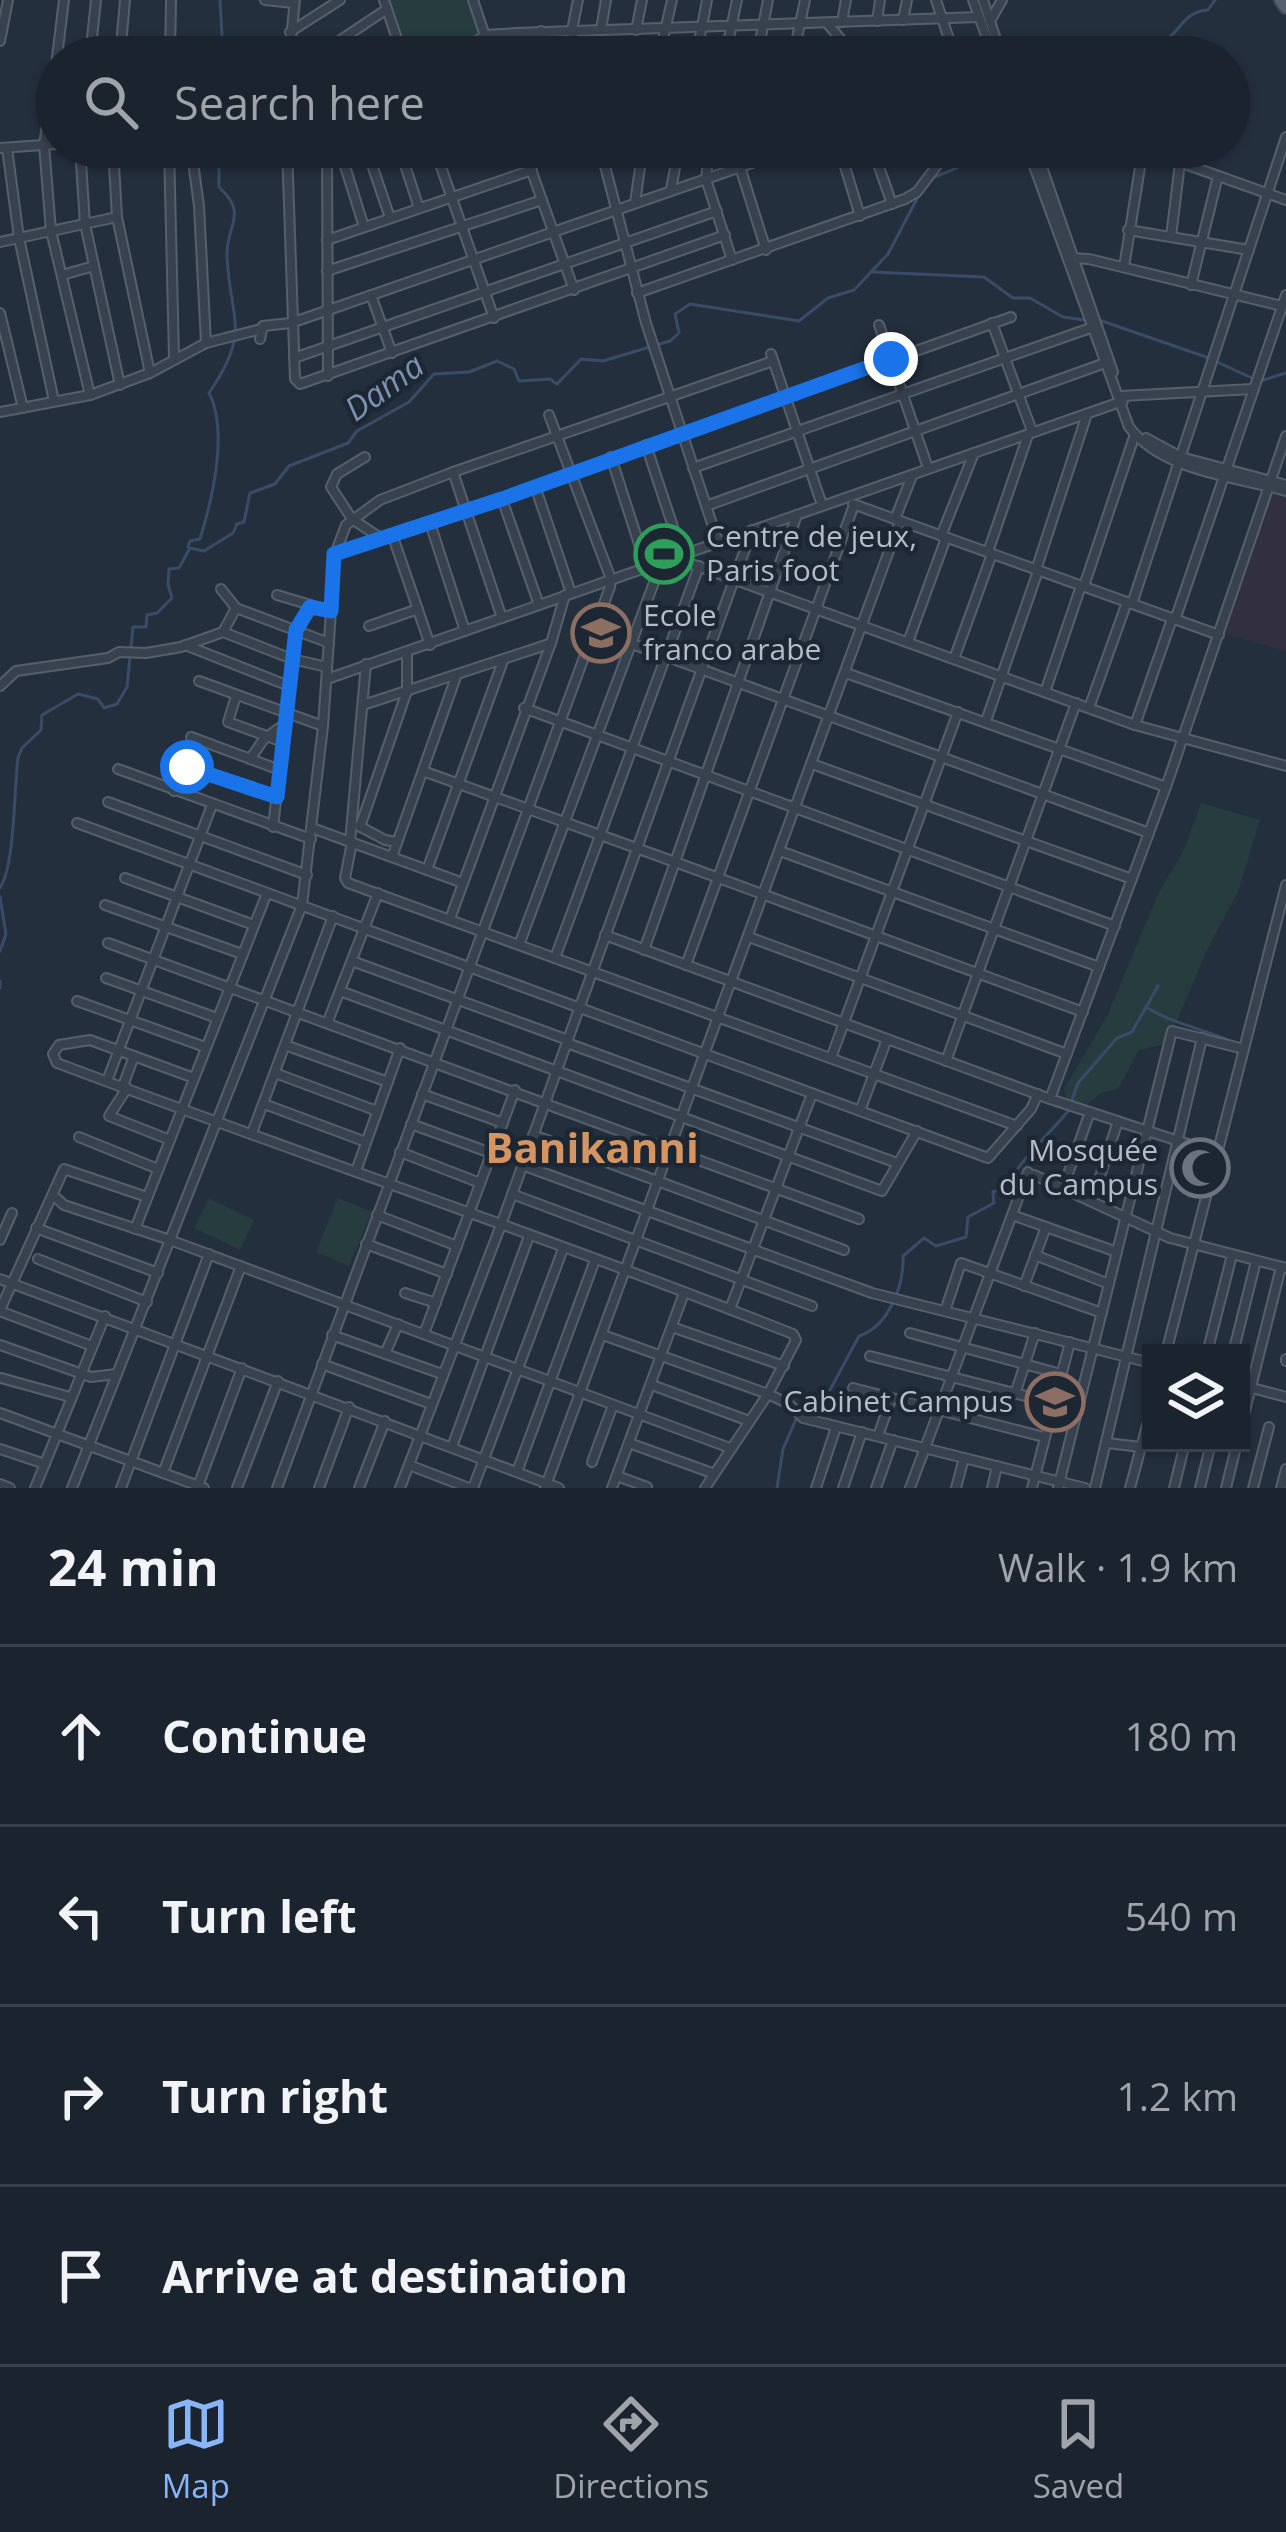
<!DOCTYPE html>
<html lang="en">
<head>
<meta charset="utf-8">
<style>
	:root { --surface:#1b232e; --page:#282f3a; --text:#f1f3f6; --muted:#a0a4aa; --line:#39404a; --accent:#8ab4f8 }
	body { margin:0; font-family:"Open Sans",sans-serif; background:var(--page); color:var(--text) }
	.controls { position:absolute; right:36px; bottom:36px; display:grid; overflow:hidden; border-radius:0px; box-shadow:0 3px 9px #0004 }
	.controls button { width:108px; height:108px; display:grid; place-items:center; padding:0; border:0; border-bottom:3px solid var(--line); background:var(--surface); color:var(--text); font:60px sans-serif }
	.stop { position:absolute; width:36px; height:36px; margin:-27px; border:9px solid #1a73e8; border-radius:50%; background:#fff }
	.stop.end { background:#1a73e8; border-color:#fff; box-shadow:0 3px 12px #0008 }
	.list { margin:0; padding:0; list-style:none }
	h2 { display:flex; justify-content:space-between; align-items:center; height:156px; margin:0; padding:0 48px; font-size:51px }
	h2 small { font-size:39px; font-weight:400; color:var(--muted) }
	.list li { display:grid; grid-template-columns:78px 1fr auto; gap:36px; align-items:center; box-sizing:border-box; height:180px; padding:0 48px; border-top:3px solid var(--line) }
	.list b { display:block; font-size:45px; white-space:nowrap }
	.list em { font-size:39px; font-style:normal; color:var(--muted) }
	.icon { flex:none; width:66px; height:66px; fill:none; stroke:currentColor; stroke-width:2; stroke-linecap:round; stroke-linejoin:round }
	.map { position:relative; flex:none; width:1286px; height:1488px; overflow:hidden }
	.search { position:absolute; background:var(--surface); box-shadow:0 3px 9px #0004; left:36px; right:36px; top:36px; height:132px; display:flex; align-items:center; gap:30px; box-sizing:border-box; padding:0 42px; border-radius:66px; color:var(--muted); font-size:45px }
	.sheet { height:876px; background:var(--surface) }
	nav { display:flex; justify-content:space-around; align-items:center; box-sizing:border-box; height:168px; border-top:3px solid var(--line); background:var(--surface); font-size:33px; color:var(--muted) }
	nav a { display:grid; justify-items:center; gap:6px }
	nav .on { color:var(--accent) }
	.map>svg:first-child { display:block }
</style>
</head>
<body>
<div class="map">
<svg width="1286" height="1488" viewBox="0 0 1286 1488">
	<rect width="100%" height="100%" fill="#242f3e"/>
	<path fill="#32303f" d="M1272 492 1286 495V651L1223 633Z"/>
	<g fill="#263c3f">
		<path d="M389 0H468L478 34 442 57H408Z"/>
		<path d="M1201 803 1260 820 1238 892 1208 948 1167 1044 1139 1050 1118 1089 1101 1093 1087 1105 1067 1100 1064 1089 1107 1016 1159 892 1184 850Z"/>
		<path d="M209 1198 254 1220 240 1250 194 1228Z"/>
		<path d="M338 1198 372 1212 349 1266 316 1252Z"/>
	</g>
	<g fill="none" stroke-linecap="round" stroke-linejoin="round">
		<g stroke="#394c67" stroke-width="3">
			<path d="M198 57 206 48 217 47 222 36 220 0"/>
			<path d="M1131 57C1141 48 1147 50 1159 45 1179 36 1182 11 1208 10L1215 0"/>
			<path d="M932 178 957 168 962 158 985 147"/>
			<path d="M873 272 984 277 1013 298H1030L1063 317 1084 320"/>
			<path d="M1099 320 1209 358"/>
			<path d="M1217 362 1252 378"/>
			<path d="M1260 381 1286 373"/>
			<path d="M188 547 190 541 200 539C212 500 229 431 209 393 252 330 230 322 227 256 226 224 249 215 219 187V147"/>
			<path d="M0 888C15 866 14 788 18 758L22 748 41 730 42 715 78 694 98 699 104 708 117 704 127 687 133 627H146L147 615 157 613 172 598 168 585 169 569 179 568 190 548 204 551 233 533 237 524 244 522 250 493 275 484 289 466 348 443 357 431 409 402 434 374 469 372 497 361 514 369 519 381 550 379 557 384 581 359 603 361 670 341 679 333 675 314 690 304 799 321 828 298 854 290 888 254 919 195"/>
			<path d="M0 897 6 934 0 951"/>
			<path d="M0 981V988"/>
			<path d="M1146 1007C1173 1024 1204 1029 1233 1042"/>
			<path d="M1071 1103 1078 1083 1117 1038 1132 1032 1158 986"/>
			<path d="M777 1488 783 1449 797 1417 830 1390 859 1336C889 1326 904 1286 903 1256L924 1238 936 1246 966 1237 968 1217 994 1203 993 1192 1006 1187C1015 1166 1052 1131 1069 1110"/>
		</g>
		<defs>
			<g id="minor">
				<path d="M265 0 294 3"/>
				<path d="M384 0 403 57"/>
				<path d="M473 0 492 57"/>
				<path d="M936 0 955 57"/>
				<path d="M973 0 994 57"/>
				<path d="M983 0 1002 57"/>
				<path d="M903 20 907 0"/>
				<path d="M877 21 880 0"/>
				<path d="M990 21 1002 0"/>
				<path d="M842 22 846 0"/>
				<path d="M827 23 856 57"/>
				<path d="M601 29 606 0"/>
				<path d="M636 30 642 0"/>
				<path d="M541 31 548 57"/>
				<path d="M290 32 340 0"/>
				<path d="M516 33 522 57"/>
				<path d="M0 41 8 0"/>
				<path d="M57 57 44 145 51 231 90 395"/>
				<path d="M57 57 64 0"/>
				<path d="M90 57 96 0"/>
				<path d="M120 57 125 0"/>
				<path d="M170 57 171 0"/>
				<path d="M289 57 295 0"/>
				<path d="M315 57 387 9"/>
				<path d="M377 57 399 43"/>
				<path d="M450 57 486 35 516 33 979 17"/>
				<path d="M576 57 572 30 578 0"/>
				<path d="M659 57 672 0"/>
				<path d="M696 57 707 0"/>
				<path d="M725 57 737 0"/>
				<path d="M757 57 768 0"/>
				<path d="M793 57 805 0"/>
				<path d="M80 147 85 224 120 385"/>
				<path d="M113 147 117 217 150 373"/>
				<path d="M169 147 174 358"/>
				<path d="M191 147 199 206 206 343"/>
				<path d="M287 147 295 379 300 384 725 235"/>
				<path d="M327 147 328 376"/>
				<path d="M339 147 364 227"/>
				<path d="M366 147 390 218"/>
				<path d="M399 147 419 208"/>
				<path d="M434 147 494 318"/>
				<path d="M523 147 574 290"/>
				<path d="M600 147 646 323 718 542"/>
				<path d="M709 147 706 179 732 260"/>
				<path d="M742 147 740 167 766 250"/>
				<path d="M839 147 860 216"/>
				<path d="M872 147 892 204"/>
				<path d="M1027 147 1129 427C1164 472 1234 476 1286 491"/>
				<path d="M1035 147 1113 372"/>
				<path d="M1137 147 1286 200"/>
				<path d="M0 148 57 144"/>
				<path d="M7 148 19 238 54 401"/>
				<path d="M874 153 892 147"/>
				<path d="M288 161 312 147"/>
				<path d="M439 161 480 147"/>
				<path d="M671 189 679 147"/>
				<path d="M635 203 643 147"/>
				<path d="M1128 230 1249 250"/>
				<path d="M1171 237 1180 163"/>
				<path d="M327 240 532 170"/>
				<path d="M0 242 117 217"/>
				<path d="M1069 258 1089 259 1282 306"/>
				<path d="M1124 267 1143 149"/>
				<path d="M327 271 542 200"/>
				<path d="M62 275 94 266"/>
				<path d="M1191 285 1218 176"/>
				<path d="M637 293 905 199 917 192 951 147"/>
				<path d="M371 295 392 353"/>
				<path d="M0 313 23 408"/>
				<path d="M992 323 1032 431"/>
				<path d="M879 325 928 468"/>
				<path d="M260 339 263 326 291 323 798 147"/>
				<path d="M771 354 822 505"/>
				<path d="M294 358 717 211"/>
				<path d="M1121 396 1253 389"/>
				<path d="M0 412 90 395 150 373 206 343 261 329"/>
				<path d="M1146 438 1181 457 1286 485"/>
				<path d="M646 445 682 554"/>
				<path d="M365 457 337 474 331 487 352 519 379 537"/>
				<path d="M611 457 646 566"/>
				<path d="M693 468 1096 326"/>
				<path d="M453 472 502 618"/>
				<path d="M535 486 571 593"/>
				<path d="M502 499 539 605"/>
				<path d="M853 504 1219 635"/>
				<path d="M706 506 1105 363"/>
				<path d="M797 515 675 862 1083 1012"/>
				<path d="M895 519 912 476"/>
				<path d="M430 523 465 631"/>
				<path d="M392 534 430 645"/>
				<path d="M941 536 974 453"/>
				<path d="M988 552 1028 435"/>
				<path d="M336 553 502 499 1011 317"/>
				<path d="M675 558 1135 725 1286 766"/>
				<path d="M1036 570 1087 414"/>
				<path d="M1084 586 1135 434"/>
				<path d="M221 589 236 608 329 643"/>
				<path d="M277 595 331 611"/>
				<path d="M1132 604 1286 137"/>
				<path d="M1175 620 1286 295"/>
				<path d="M369 626 418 609"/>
				<path d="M594 630 1149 833"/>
				<path d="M223 632 236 608"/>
				<path d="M908 642 946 538"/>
				<path d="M185 645 289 686"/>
				<path d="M954 659 992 554"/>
				<path d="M846 673 1166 787"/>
				<path d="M327 679 1123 401"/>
				<path d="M199 681 323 726"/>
				<path d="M0 686 16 671 108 658 119 652 146 653 181 647 223 632 292 659 327 667"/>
				<path d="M1045 692 1081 586"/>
				<path d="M236 696 228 722 283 742"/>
				<path d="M363 705 549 644"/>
				<path d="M524 708 1115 926"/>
				<path d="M1089 708 1127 602"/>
				<path d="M986 721 1038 571"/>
				<path d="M1135 725 1172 619"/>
				<path d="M191 737 280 770"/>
				<path d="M250 759 264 739 285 724"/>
				<path d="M812 764 1132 879"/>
				<path d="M118 769 311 839"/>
				<path d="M423 771 675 862 644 950"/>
				<path d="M174 791 180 775 189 767 277 797"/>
				<path d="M108 802 307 875"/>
				<path d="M77 823 988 1158 1031 1109 1038 1094"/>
				<path d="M359 826 385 840 397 842"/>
				<path d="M273 827 296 630 310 607"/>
				<path d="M360 827 407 691V652"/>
				<path d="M312 828 463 883"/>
				<path d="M350 842 366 664"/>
				<path d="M352 842 345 878 348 883 1017 1126"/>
				<path d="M780 851 1099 967"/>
				<path d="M392 857 456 677"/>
				<path d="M427 870 503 661"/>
				<path d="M125 878 254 925"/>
				<path d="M105 905 242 954"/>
				<path d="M450 919 551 643 565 595"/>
				<path d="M605 935 1050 1099 1218 1154"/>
				<path d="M749 937 1067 1054"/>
				<path d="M108 943 859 1219"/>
				<path d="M519 945 662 561"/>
				<path d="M555 958 699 566"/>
				<path d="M352 961 568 1040"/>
				<path d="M686 965 854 505"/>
				<path d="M106 978 217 1018"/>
				<path d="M340 991 882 1191 917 1131"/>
				<path d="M77 1001 205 1047"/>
				<path d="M328 1021 378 893"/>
				<path d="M567 1043 897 1163"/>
				<path d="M285 1045 388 1082"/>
				<path d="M831 1058 958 712"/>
				<path d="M946 1061 1076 703"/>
				<path d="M275 1073 377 1111"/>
				<path d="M194 1078 90 1040 59 1045 53 1054 57 1063C302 1155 550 1238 793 1334L796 1340 768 1394 705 1488"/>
				<path d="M107 1081 212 805"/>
				<path d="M123 1086 134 1056"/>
				<path d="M127 1088 109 1116 170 1140"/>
				<path d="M422 1094 503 1123"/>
				<path d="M1050 1099 1166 787 1286 436"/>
				<path d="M264 1104 366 1142"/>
				<path d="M860 1111 887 1039"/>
				<path d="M411 1124 491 1153"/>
				<path d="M252 1133 333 916"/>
				<path d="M533 1135 844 1250"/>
				<path d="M79 1137 158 1169"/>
				<path d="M400 1152 480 1183"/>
				<path d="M522 1165 872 1293 1151 1363"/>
				<path d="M356 1171 400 1048"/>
				<path d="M1034 1175 1170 1238 1286 1268"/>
				<path d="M1063 1188 1090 1112"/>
				<path d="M512 1194 812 1306"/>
				<path d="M53 1195 64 1205 170 1240 730 1448"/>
				<path d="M1092 1201 1118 1121"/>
				<path d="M377 1215 457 1246"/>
				<path d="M1012 1215 1117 1252"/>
				<path d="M36 1228 158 1273"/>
				<path d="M135 1229 267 893"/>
				<path d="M0 1240 12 1213"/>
				<path d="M366 1244 447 1274"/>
				<path d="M1035 1255 1109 1284"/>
				<path d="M38 1259 147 1302"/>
				<path d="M0 1279 559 1488"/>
				<path d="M1024 1286 1046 1227"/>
				<path d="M405 1293 436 1303"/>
				<path d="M730 1309 812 1094"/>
				<path d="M0 1310 64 1169 147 1197"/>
				<path d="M0 1311 92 1346"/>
				<path d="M945 1311 961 1263 1102 1313"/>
				<path d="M672 1327 784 1366"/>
				<path d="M910 1333 1061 1374"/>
				<path d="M424 1334 515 1090"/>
				<path d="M332 1335 442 1374"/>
				<path d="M603 1335 768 1394 789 1404 803 1418 1085 1488"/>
				<path d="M0 1345 91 1377 117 1374"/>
				<path d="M1166 1353 1286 885"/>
				<path d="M1207 1353 1232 1255"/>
				<path d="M1233 1353 1256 1261"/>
				<path d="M385 1354 398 1324"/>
				<path d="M870 1356 1053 1403"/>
				<path d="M1286 1361V1359"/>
				<path d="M322 1364 431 1404"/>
				<path d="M1 1378 70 1397"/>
				<path d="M652 1385 749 1421"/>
				<path d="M1241 1385 1286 1397"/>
				<path d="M853 1388 1044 1437"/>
				<path d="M1015 1394 1035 1333"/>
				<path d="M0 1413 204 1488"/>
				<path d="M1241 1427 1281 1267"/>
				<path d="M878 1436 891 1399"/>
				<path d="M629 1443 712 1473"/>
				<path d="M1107 1443 1141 1447"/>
				<path d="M452 1447 529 1236"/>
				<path d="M0 1449 45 1464"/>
				<path d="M592 1462 613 1405"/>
				<path d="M409 1465 469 1488"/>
				<path d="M517 1472 595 1260"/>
				<path d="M163 1473 241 1266"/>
				<path d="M617 1476 647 1487"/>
				<path d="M0 1484 10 1488"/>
				<path d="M198 1486 242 1368"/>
				<path d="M35 1488 105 1316"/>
				<path d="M72 1488 302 905 323 726 335 554 346 525 380 500 453 472 773 361"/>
				<path d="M121 1488 209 1254"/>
				<path d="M237 1488 278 1381"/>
				<path d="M277 1488 610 587 611 579 549 415"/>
				<path d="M319 1488 349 1407"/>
				<path d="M359 1488 385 1421"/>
				<path d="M400 1488 501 1225 752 530"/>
				<path d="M473 1488 563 1249"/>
				<path d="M545 1488 900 521"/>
				<path d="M612 1488 684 1293"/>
				<path d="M816 1488 836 1427"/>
				<path d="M843 1488 862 1432"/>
				<path d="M876 1488 893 1440"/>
				<path d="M910 1488 1028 1172"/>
				<path d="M956 1488 964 1458"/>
				<path d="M992 1488 997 1466"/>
				<path d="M1032 1488 1070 1342"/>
				<path d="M1058 1488 1172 1031 1244 1049"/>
				<path d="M1095 1488 1202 1038"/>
				<path d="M1130 1488 1151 1410"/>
				<path d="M1174 1488 1185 1443"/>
				<path d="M1200 1488 1211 1443"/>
				<path d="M1226 1488 1237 1443"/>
				<path d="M1253 1488 1269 1427"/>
				<path d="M1281 1488 1286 1469"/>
			</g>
			<path id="major" d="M1281 0 1286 7"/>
		</defs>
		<use href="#minor" stroke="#565f6c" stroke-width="12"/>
		<use href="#major" stroke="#414a57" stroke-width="16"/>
		<use href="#minor" stroke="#38414e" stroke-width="8"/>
		<use href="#major" stroke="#56606e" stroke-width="12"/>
	</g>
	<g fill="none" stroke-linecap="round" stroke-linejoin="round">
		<path stroke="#1a73e8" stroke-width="15" d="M187 767 277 797 296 630 310 607 331 611 334 554 502 499 891 359"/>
	</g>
	<defs>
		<symbol id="stadium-ring" viewBox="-11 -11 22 22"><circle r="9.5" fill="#1d2633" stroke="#2e9e5b" stroke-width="1.5"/><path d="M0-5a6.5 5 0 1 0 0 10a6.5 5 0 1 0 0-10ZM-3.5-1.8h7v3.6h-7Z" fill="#2e9e5b"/></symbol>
		<symbol id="university-ring" viewBox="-11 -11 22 22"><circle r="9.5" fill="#1d2633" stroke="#8d6e63" stroke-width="1.5"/><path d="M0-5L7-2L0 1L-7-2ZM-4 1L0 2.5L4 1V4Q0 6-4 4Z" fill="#8d6e63"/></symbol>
		<symbol id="mosque-ring" viewBox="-11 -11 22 22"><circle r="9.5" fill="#1d2633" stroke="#6b7280" stroke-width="1.5"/><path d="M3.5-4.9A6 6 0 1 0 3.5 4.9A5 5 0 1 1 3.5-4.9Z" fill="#6b7280"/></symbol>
	</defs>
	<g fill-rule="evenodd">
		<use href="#stadium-ring" x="631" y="521" width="66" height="66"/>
		<use href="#university-ring" x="568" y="600" width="66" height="66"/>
		<use href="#mosque-ring" x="1167" y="1135" width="66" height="66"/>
		<use href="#university-ring" x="1022" y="1369" width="66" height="66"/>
	</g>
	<g text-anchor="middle" stroke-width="9" stroke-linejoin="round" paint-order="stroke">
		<g font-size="30" fill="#b4bcc9" stroke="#1d2633" text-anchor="start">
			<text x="706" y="547">Centre de jeux,<tspan x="706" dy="34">Paris foot</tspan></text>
			<text x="643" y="626">Ecole<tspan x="643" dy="34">franco arabe</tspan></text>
			<text x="1158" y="1161" text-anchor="end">Mosquée<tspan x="1158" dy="34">du Campus</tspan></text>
			<text x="1013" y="1412" text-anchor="end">Cabinet Campus</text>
		</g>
		<g font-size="33" font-style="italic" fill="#7c92b1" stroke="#1d2633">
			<text transform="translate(384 387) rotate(-36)" y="12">Dama</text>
		</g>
		<g font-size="42" font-weight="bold" fill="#d59563" stroke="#1d2633">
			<text x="592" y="1163">Banikanni</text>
		</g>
	</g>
</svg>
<div class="controls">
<button><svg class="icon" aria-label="layers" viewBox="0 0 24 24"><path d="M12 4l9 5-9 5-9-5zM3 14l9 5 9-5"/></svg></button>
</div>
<div class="stop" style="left:187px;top:767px"></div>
<div class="stop end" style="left:891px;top:359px"></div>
<div class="search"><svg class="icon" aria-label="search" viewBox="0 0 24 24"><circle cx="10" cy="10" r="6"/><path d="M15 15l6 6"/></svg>Search here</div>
</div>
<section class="sheet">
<h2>24 min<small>Walk · 1.9 km</small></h2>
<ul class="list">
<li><svg class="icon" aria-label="ahead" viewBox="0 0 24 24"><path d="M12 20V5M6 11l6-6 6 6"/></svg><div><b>Continue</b></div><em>180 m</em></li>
<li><svg class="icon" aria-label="left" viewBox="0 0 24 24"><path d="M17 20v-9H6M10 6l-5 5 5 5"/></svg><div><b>Turn left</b></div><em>540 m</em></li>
<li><svg class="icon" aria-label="right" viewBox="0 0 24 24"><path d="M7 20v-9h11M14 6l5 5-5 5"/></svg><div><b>Turn right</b></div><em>1.2 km</em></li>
<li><svg class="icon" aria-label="arrive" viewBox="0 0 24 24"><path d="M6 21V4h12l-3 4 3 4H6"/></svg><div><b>Arrive at destination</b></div></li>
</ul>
</section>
<nav>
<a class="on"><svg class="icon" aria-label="map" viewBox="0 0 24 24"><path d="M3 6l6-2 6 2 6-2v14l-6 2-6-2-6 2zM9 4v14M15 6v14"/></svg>Map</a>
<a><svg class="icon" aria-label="directions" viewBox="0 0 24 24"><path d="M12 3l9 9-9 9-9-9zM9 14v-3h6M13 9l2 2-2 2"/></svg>Directions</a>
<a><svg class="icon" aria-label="saved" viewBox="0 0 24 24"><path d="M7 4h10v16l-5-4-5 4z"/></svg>Saved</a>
</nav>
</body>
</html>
